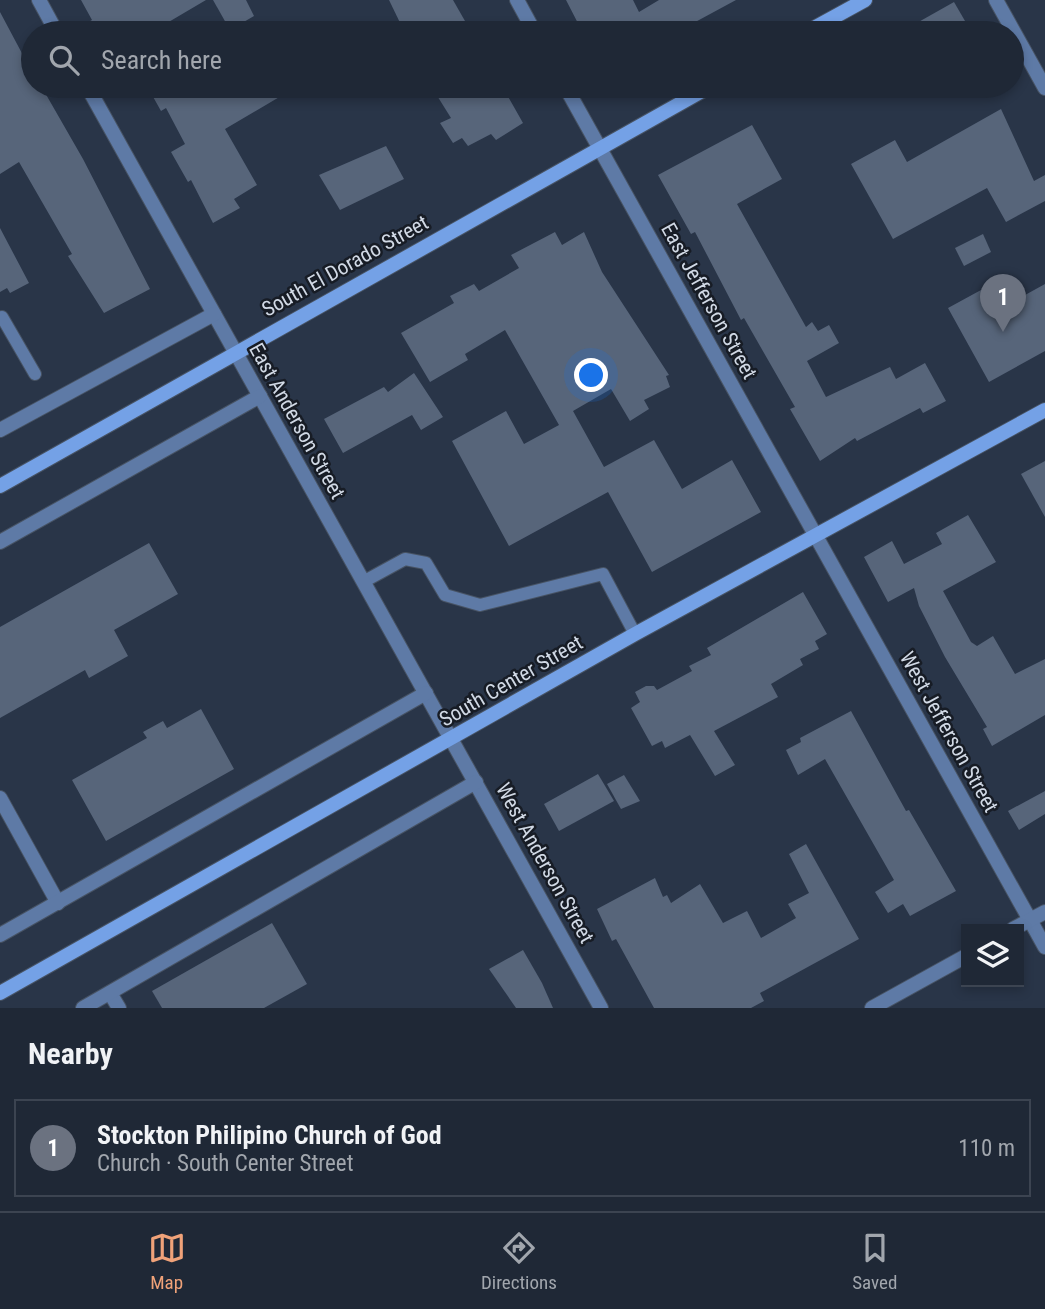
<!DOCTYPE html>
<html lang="en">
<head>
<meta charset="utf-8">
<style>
	:root { --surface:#1f2836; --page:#2c3442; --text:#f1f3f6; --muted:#a1a6ad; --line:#3c4451; --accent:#f0a279 }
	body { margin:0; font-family:"Roboto Condensed",sans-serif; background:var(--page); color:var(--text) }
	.controls { position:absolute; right:21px; bottom:21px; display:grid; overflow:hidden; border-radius:0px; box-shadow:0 4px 10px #0003 }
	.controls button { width:63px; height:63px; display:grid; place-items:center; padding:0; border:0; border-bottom:2px solid var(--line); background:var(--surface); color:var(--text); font:35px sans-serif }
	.you { position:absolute; left:592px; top:376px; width:24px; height:24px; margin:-18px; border:5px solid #fff; border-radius:50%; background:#1a73e8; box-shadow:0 0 0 10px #1a73e833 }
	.badge { display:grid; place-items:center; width:46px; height:46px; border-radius:50%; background:var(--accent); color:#fff; font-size:23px; font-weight:700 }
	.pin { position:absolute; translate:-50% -58px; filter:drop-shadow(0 2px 4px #0008) }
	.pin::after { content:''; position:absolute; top:37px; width:24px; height:21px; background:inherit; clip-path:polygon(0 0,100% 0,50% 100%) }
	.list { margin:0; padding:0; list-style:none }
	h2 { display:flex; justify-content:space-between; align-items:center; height:91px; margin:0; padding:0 28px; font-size:30px }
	h2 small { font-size:23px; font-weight:400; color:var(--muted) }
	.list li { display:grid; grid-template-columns:46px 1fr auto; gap:21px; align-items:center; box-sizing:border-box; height:98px; margin:0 14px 14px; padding:0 14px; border:2px solid var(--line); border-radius:0px }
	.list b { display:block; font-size:26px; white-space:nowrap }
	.list p { margin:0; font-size:23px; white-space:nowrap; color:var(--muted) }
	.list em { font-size:23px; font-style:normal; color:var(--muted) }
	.icon { flex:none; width:38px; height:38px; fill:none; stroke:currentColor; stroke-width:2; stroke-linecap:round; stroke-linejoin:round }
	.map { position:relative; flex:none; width:1045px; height:1008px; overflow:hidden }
	.search { position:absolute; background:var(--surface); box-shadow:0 4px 10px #0003; left:21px; right:21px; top:21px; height:77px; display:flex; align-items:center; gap:18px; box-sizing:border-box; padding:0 24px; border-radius:38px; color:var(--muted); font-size:26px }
	.sheet { height:203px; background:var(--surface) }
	nav { display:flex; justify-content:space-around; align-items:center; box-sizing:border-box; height:98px; border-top:2px solid var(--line); background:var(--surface); font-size:19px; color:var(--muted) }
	nav a { display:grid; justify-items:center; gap:4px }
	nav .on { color:var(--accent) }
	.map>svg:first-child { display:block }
</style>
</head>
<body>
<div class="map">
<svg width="1045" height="1008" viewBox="0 0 1045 1008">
	<rect width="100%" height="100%" fill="#293548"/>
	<g fill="#57657a">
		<path d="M81 0H206L150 33H69L92 20Z"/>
		<path d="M213 0H246L254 16 230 30Z"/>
		<path d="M389 0H453L465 21 442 33H405Z"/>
		<path d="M566 0H633L639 12 659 0H736L675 33H583Z"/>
		<path d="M954 2 972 33H899Z"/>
		<path d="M0 12 33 74V86H39L44 91 83 159 150 289 104 313 68 256 72 254 19 162 0 174Z"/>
		<path d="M147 86H298L225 129 257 185 234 199 240 208 213 223 191 180 188 182 171 152 185 144 166 108 161 111Z"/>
		<path d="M431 86H502L523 123 496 140 491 134 468 146 462 138 453 143 440 123 451 118Z"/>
		<path d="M1001 109 1034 181 1045 175V201L1006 222 987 188 893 239 851 164 895 140 907 162Z"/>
		<path d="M752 125 782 179 737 204 806 327 812 322 818 331 829 325 839 343 807 361 826 397 890 367 896 379 925 363 946 401 923 413 920 408 857 441 855 438 820 461 790 409 795 407 744 318 741 320 695 232 691 234 658 175Z"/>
		<path d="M386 146 404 179 340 210 319 175Z"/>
		<path d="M0 228 29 283 10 293 7 288 0 292Z"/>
		<path d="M555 232 562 245 584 232 602 272 669 375 666 376 670 387 644 400 649 409 630 421 611 389 573 411 604 467 654 440 682 489 732 460 761 512 652 572 608 492 509 546 452 441 506 411 524 444 559 425 505 330 465 354 468 360 430 382 401 333 454 303 450 296 474 284 479 291 519 268 511 255Z"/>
		<path d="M983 234 991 252 964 266 955 248Z"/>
		<path d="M1045 284V351L989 382 948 308 981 290 994 312Z"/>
		<path d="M414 373 443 417 421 430 412 415 343 453 324 419 384 387 388 392Z"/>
		<path d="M1045 461V517L1021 474Z"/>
		<path d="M968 515 996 562 943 591 971 642 977 646 993 636 1015 674 1045 659V715L992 746 983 729 987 727 945 657 919 606 914 588 888 602 864 557 892 541 904 564 942 544 936 533Z"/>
		<path d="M149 543 178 594 114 630 128 656 89 678 85 670 0 718V627Z"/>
		<path d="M803 592 827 634 815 641 819 649 800 659 803 665 771 684 778 697 714 731 735 765 715 776 690 735 665 748 662 741 652 746 631 708 640 702 635 692 646 686H654L657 690 692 671 689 666 711 655 707 648Z"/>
		<path d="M201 709 234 769 106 841 72 780 147 738 143 732 163 721 167 728Z"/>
		<path d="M851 711 906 811 909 810 956 891 910 916 903 904 888 913 875 892 894 880 825 759 798 775 786 750 801 742 800 738Z"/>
		<path d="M598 774 614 801 559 831 544 804Z"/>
		<path d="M624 775 640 801 621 809 607 784Z"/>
		<path d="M1045 791V814L1019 830 1008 811Z"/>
		<path d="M806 844 859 939 760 993 764 1001 751 1008H654L616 939 612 941 597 909 655 878 663 897 667 895 671 903 700 884 723 923 747 911 761 938 796 918 788 904 809 893 789 854Z"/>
		<path d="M272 923 307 984 264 1008H162L152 991Z"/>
		<path d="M523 950 542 983 553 1008H516L489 969Z"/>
	</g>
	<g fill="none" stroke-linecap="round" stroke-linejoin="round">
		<defs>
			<g id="lane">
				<path d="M0 318 2 317 35 374"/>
				<path d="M363 582 405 559 426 563 445 595 480 605 603 574 635 634"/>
			</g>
			<g id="street">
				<path d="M39 0 57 33"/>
				<path d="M517 0 535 33"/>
				<path d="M996 0 1045 88"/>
				<path d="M87 86 601 1008"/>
				<path d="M565 86 1045 947"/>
				<path d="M0 430 214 314"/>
				<path d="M0 542 260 396"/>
				<path d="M0 798 58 903"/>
				<path d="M1013 929 1045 912"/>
				<path d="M0 935 426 693"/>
				<path d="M110 993 119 1008"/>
				<path d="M83 1008 476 782"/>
				<path d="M872 1008 966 956"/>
			</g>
			<g id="secondary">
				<path d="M805 33 865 0"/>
				<path d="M0 486 711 86"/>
				<path d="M0 993 635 634 1045 410"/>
			</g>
		</defs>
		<use href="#lane" stroke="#475364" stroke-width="14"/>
		<use href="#street" stroke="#475364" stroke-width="16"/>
		<use href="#secondary" stroke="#475364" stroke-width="16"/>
		<use href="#lane" stroke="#5e7aa6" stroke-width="12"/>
		<use href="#street" stroke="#5e7aa6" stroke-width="14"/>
		<use href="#secondary" stroke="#74a1e6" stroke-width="14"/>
	</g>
	<g text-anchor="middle" stroke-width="5" stroke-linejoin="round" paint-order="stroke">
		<g font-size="21" fill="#d1d9e5" stroke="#171c25">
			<text transform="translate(345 266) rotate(-29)" y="7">South El Dorado Street</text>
			<text transform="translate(709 301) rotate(61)" y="7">East Jefferson Street</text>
			<text transform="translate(297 421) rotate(61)" y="7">East Anderson Street</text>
			<text transform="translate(511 681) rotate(-30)" y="7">South Center Street</text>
			<text transform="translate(949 732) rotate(61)" y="7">West Jefferson Street</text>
			<text transform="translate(545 863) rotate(61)" y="7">West Anderson Street</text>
		</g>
	</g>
</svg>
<div class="controls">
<button><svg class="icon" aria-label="layers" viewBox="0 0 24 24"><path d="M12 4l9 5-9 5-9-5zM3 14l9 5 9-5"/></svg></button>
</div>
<div class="you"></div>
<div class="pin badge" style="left:1003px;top:332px;background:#6b7280">1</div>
<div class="search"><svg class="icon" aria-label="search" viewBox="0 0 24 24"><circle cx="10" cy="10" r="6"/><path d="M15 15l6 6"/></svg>Search here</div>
</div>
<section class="sheet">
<h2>Nearby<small></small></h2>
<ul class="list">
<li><span class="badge" style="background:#6b7280">1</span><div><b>Stockton Philipino Church of God</b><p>Church · South Center Street</p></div><em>110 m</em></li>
</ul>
</section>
<nav>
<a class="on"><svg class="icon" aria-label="map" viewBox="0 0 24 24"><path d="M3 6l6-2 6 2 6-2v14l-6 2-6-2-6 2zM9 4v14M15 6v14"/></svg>Map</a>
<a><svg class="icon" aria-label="directions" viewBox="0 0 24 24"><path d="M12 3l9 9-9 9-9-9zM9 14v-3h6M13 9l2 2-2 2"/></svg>Directions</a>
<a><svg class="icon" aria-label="saved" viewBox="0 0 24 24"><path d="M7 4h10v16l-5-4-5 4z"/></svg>Saved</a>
</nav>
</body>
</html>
